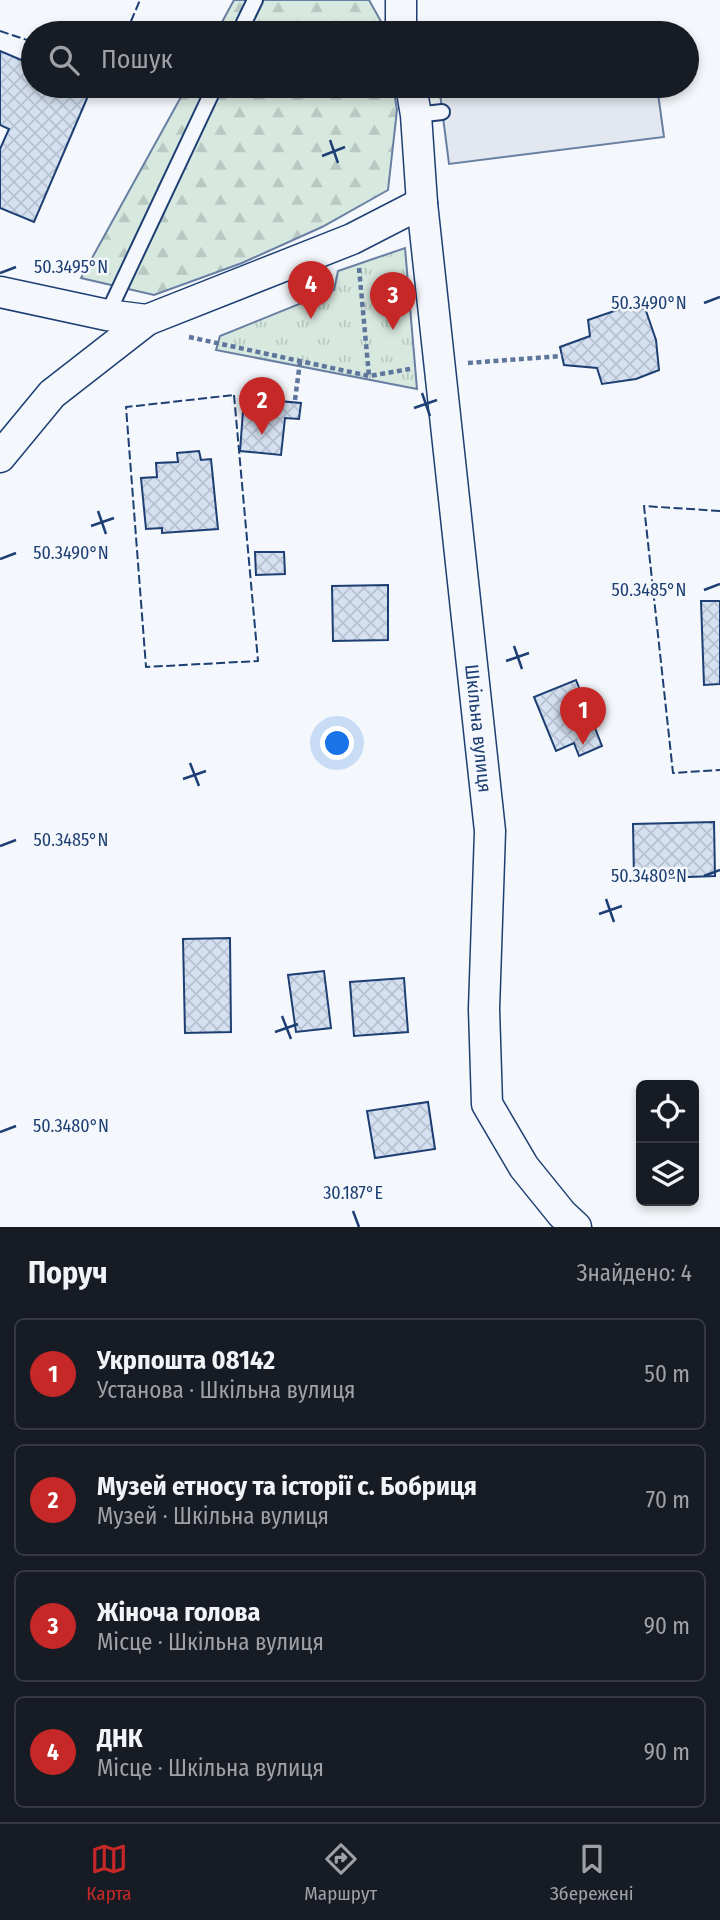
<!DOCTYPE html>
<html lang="uk">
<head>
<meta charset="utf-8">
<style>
	:root { --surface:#171b24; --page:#20242c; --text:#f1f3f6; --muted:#9ea1a6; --line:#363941; --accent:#c62828 }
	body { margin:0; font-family:"Fira Sans Condensed",sans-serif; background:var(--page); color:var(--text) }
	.controls { position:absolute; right:21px; bottom:21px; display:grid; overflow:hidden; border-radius:10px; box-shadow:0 4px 10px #0003 }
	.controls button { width:63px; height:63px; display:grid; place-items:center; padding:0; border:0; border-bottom:2px solid var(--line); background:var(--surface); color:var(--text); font:35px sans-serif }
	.you { position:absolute; left:338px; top:744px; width:24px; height:24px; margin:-18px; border:5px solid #fff; border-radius:50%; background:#1a73e8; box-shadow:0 0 0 10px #1a73e833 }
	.badge { display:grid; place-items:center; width:46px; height:46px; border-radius:50%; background:var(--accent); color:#fff; font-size:23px; font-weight:700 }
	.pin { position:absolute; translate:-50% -58px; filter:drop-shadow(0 2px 4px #0008) }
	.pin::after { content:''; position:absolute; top:37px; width:24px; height:21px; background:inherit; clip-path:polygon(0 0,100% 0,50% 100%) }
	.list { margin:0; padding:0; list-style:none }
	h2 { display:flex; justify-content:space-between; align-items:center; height:91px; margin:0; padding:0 28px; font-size:30px }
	h2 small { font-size:23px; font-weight:400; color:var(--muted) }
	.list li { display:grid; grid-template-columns:46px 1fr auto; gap:21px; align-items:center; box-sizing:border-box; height:112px; margin:0 14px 14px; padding:0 14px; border:2px solid var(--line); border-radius:10px }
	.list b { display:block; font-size:26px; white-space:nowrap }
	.list p { margin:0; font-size:23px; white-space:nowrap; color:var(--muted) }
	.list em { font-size:23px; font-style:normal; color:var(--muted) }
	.icon { flex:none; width:38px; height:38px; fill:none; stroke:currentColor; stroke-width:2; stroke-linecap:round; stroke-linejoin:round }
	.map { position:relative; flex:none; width:720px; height:1227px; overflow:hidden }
	.search { position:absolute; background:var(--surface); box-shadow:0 4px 10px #0003; left:21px; right:21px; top:21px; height:77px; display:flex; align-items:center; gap:18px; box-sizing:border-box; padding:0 24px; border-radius:38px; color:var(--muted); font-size:26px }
	.sheet { height:595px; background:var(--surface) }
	nav { display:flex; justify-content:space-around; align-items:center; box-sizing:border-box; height:98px; border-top:2px solid var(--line); background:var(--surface); font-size:19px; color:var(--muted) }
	nav a { display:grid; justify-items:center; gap:4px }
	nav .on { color:var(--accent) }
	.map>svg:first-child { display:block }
</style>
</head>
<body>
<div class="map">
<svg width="720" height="1227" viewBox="0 0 720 1227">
	<defs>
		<pattern id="forest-firs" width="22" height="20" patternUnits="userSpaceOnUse" patternTransform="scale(1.75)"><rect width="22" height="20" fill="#d7e8df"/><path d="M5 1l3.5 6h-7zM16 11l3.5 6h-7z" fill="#b8c8c3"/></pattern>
		<pattern id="park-tufts" width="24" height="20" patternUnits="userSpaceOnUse" patternTransform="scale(1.75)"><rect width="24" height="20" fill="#d7e8df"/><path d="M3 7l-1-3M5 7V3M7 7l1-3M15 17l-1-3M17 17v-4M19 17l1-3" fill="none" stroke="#b8c8c3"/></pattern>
		<pattern id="building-cross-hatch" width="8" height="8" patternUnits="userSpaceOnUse" patternTransform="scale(1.75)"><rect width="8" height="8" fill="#d5e0f0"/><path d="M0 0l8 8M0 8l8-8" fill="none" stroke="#b6c1d1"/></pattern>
	</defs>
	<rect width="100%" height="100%" fill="#f4f7fb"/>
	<g fill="url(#forest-firs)" stroke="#687fa3" stroke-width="2">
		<path d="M234 0H369L383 25 384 33H216Z"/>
		<path d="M187 86H393L397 110 388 190 322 227 242 263 154 295 81 278Z"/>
	</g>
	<path fill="url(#park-tufts)" stroke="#687fa3" stroke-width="2" d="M405 248 417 389 216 350 220 336 334 290 338 271Z"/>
	<path fill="#e3e8f0" stroke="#687fa3" stroke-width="2" d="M439 86H657L664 137 449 164Z"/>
	<g fill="url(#building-cross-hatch)" stroke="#1d3f73" stroke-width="2">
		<path d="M0 51 33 65V86H82L91 89 34 222 0 208V149L9 129 0 125Z"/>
		<path d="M645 308 656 340 659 370 636 379 602 384 597 368 564 365 560 347 590 336 588 320 620 309Z"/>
		<path d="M244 398 301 403 299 419 285 418 281 455 240 451Z"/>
		<path d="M199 451 201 460 211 459 218 529 162 533V528L146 529 141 478 157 477 156 463 178 462 177 453Z"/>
		<path d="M255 552H284L285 574 256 575Z"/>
		<path d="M388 585V640L333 641 332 586Z"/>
		<path d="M701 601H720V684L704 685Z"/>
		<path d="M576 680 602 746 579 756 574 743 556 751 534 697Z"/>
		<path d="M714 822 715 876 634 879 633 824Z"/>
		<path d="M230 938 231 1032 185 1033 183 939Z"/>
		<path d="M324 971 331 1028 296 1032 288 975Z"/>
		<path d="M404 978 408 1032 354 1036 350 982Z"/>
		<path d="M428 1102 435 1149 375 1158 367 1111Z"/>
	</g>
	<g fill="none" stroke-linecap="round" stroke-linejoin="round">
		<defs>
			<g id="lane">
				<path d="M239 33 255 0"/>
				<path d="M416 115 442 112"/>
				<path d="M107 315 215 86"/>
			</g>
			<g id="street">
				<path d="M401 33V0"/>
				<path id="s1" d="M411 86 416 115 422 203 490 831 484 1009 487 1104 524 1167 562 1214 576 1227"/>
				<path d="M0 292 107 315 147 320 352 239 422 203"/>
				<path d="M0 457 52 394 147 320"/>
			</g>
		</defs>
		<use href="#lane" stroke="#1d3f73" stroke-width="18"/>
		<use href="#street" stroke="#1d3f73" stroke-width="33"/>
		<g stroke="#5e769c" stroke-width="4.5" stroke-dasharray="5 3.5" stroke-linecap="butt">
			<path d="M359 268 369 376"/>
			<path d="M189 337 369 376 410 369"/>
			<path d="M468 363 562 356"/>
			<path d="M295 400 300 362"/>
		</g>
		<use href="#lane" stroke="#f4f7fb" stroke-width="14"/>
		<use href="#street" stroke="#f4f7fb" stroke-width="30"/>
		<g stroke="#1d3f73" stroke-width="2" stroke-dasharray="9 3.5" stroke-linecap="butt">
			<path d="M0 31 33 42"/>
			<path d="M126 33 140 0"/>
			<path d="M234 395 258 661 146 667 126 407Z"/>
			<path d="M720 511 644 506 673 773 720 770"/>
		</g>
	</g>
	<path fill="none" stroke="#1d3f73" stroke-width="2.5" d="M330 140 338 163M322 156 345 147M0 273 16 267M704 303 720 297M422 393 430 416M414 408 437 400M98 511 106 534M91 526 114 518M0 559 16 553M704 590 720 584M514 646 522 669M506 661 529 653M190 763 199 786M183 779 206 771M0 846 16 840M704 876 720 870M606 899 614 922M599 914 622 906M282 1016 291 1039M275 1032 298 1024M0 1132 16 1126M353 1211 359 1227"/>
	<g text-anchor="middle" stroke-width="5" stroke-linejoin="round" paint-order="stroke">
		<g font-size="19" fill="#1d3f73" stroke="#f4f7fb">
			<text dy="7" stroke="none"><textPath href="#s1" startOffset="646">Шкільна вулиця</textPath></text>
		</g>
	</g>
	<g font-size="18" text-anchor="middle" fill="#1d3f73" stroke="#f4f7fb" stroke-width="5" stroke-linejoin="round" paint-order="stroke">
		<text x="71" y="273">50.3495°N</text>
		<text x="649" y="309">50.3490°N</text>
		<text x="71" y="559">50.3490°N</text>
		<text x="649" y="596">50.3485°N</text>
		<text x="71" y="846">50.3485°N</text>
		<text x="649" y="882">50.3480°N</text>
		<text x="71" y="1132">50.3480°N</text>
		<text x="353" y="1199">30.187°E</text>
	</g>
</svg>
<div class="controls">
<button><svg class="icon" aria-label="locate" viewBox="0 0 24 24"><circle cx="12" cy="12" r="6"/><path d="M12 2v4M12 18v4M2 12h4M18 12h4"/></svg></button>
<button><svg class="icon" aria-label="layers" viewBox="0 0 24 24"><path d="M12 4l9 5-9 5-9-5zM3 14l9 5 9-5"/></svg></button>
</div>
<div class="you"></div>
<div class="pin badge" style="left:583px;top:745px">1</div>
<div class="pin badge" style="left:262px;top:435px">2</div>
<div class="pin badge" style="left:393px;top:330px">3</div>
<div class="pin badge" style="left:311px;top:319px">4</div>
<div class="search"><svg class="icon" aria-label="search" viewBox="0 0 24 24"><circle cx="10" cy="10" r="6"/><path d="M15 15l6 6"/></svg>Пошук</div>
</div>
<section class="sheet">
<h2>Поруч<small>Знайдено: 4</small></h2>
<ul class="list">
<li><span class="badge">1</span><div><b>Укрпошта 08142</b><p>Установа · Шкільна вулиця</p></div><em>50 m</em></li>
<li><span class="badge">2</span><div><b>Музей етносу та історії с. Бобриця</b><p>Музей · Шкільна вулиця</p></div><em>70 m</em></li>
<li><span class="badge">3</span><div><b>Жіноча голова</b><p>Місце · Шкільна вулиця</p></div><em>90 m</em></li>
<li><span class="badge">4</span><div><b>ДНК</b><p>Місце · Шкільна вулиця</p></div><em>90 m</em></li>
</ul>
</section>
<nav>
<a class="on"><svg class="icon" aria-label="map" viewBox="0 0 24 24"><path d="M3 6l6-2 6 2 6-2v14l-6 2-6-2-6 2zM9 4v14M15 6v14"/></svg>Карта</a>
<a><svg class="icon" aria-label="directions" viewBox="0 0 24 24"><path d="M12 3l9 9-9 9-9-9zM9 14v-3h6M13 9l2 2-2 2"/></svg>Маршрут</a>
<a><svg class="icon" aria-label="saved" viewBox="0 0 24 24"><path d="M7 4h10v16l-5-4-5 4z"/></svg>Збережені</a>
</nav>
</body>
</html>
